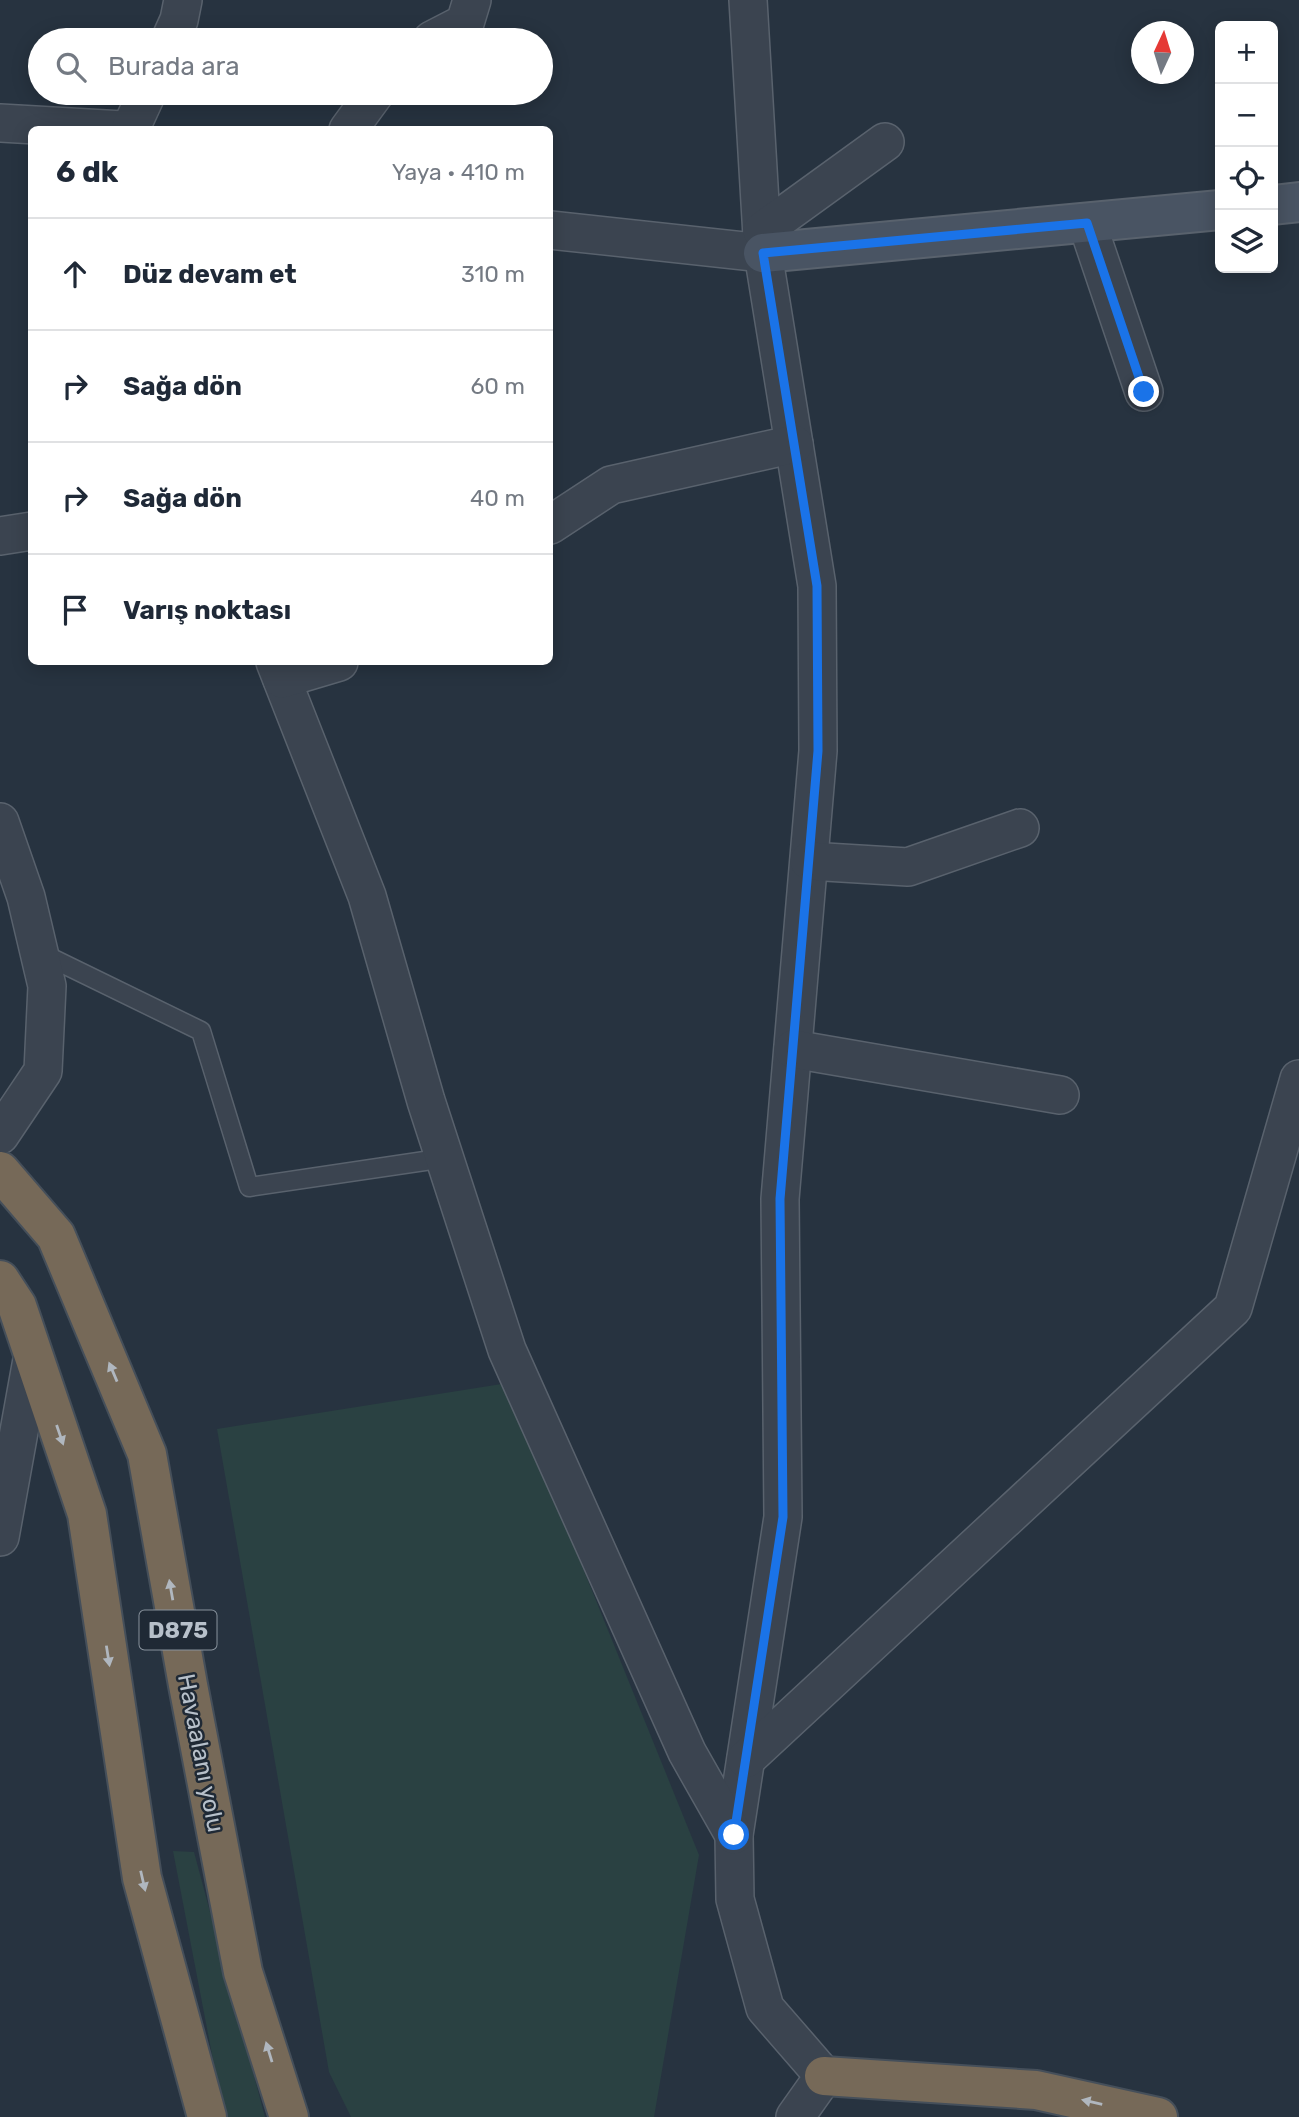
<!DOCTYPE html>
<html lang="tr">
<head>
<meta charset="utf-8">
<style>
	:root { --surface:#fff; --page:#f2f2f3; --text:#1f2937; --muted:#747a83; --line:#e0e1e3 }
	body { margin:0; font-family:Rubik,sans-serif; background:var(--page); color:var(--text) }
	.controls { position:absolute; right:21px; top:21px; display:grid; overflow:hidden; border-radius:10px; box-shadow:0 4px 18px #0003 }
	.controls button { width:63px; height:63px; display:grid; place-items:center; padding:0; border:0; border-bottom:2px solid var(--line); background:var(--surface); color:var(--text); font:35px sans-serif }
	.compass { position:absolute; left:1131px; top:21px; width:63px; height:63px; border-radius:50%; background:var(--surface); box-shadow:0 4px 18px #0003; rotate:4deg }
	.stop { position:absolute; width:21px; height:21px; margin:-16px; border:5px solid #1a73e8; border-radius:50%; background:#fff }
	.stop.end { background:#1a73e8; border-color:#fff; box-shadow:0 2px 7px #0008 }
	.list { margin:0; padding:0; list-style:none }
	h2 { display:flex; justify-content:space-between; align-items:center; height:91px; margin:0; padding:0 28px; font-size:30px }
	h2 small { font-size:23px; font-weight:400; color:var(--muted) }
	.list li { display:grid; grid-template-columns:46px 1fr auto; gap:21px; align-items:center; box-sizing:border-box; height:112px; padding:0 28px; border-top:2px solid var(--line) }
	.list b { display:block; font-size:26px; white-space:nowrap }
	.list em { font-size:23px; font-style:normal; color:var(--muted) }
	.icon { flex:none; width:38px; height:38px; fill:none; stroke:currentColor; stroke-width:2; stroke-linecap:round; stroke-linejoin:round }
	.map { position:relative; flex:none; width:1299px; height:2117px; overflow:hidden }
	.search { position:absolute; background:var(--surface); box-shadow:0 4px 18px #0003; left:28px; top:28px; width:525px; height:77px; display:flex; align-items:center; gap:18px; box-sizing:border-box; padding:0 24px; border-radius:38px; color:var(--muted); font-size:26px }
	.panel { position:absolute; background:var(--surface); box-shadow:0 4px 18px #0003; left:28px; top:126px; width:525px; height:539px; border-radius:10px }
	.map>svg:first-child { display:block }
</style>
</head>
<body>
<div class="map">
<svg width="1299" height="2117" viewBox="0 0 1299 2117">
	<rect width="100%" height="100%" fill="#273340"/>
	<g fill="#2a4142">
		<path d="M508 1383 699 1855 654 2117H351L329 2072 217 1429Z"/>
		<path d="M173 1851 194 1852 265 2117H224Z"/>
	</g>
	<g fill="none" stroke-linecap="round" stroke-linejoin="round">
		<defs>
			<path id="lane" d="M39 952 201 1031 249 1187 445 1158"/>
			<g id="street">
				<path d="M748 0 763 253 817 586 818 751 780 1199 783 1517 734 1835 735 1899 765 2008 824 2076 795 2117"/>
				<path d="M170 40 179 20 183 0"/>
				<path d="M432 40 465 23 472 0"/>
				<path d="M0 123 123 130"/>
				<path d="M130 130 147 93"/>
				<path d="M348 130 375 93"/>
				<path d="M1087 223 1144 392"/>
				<path d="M550 230 763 253"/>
				<path d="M762 231 885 142"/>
				<path d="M550 525 611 485 794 444"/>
				<path d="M0 536 32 531"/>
				<path d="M275 662 367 896 426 1101 507 1350 687 1752 734 1835"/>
				<path d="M282 679 339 662"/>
				<path d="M0 822 26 897 47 986 43 1071 0 1135"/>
				<path d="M809 861 908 867 1020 828"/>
				<path d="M793 1049 1060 1095"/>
				<path d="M0 1537 33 1354"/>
				<path d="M746 1759 1233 1308 1299 1079"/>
			</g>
			<g id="secondary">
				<path d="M1273 205 1299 202"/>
				<path d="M763 253 1220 210"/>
			</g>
			<g id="highway">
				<path d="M0 1171 56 1236 147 1454 188 1685 243 1972 289 2117"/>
				<path d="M0 1280 17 1306 87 1514 142 1878 207 2117"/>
				<path d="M824 2076 1036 2090 1158 2117"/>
			</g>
		</defs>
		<use href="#lane" stroke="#59626d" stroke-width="21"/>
		<use href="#street" stroke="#59626d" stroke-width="40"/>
		<use href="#secondary" stroke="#59626d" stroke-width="42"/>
		<use href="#highway" stroke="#454f5a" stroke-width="42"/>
		<use href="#lane" stroke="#3b4450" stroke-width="18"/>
		<use href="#street" stroke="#3b4450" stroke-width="37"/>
		<use href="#secondary" stroke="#495463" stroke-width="38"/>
		<use href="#highway" stroke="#766958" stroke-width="38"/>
	</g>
	<defs><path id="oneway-solid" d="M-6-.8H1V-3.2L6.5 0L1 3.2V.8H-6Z" transform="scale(1.75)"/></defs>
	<g fill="#b0b7bf">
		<use href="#oneway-solid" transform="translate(113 1372) rotate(-113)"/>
		<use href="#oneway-solid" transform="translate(60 1435) rotate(71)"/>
		<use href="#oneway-solid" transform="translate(171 1590) rotate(-100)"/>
		<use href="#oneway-solid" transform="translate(108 1656) rotate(81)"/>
		<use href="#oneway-solid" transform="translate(143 1881) rotate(77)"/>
		<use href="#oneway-solid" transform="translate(269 2052) rotate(-107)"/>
		<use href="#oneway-solid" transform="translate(1092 2102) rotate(-167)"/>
	</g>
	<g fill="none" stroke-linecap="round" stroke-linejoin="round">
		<path stroke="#1a73e8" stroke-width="9" d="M734 1835 783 1517 780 1199 818 751 817 586 763 253 1087 223 1144 392"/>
	</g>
	<g text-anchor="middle" stroke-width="5" stroke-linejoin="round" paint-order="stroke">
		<rect fill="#1f2935" stroke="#89939d" stroke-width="2" x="139.5" y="1610.5" width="77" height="39" rx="5"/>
		<g font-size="23" font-weight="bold" fill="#b7c0ca">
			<text x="178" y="1638">D875</text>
		</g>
		<g font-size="24" fill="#b7c0ca" stroke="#1f2935">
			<text transform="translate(201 1753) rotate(79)" y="8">Havaalanı yolu</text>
		</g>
	</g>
</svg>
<div class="controls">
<button>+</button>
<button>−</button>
<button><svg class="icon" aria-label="locate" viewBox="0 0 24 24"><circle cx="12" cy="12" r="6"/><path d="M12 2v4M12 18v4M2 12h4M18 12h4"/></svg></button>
<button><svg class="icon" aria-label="layers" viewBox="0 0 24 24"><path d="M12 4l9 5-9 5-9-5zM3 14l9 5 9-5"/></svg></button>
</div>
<svg class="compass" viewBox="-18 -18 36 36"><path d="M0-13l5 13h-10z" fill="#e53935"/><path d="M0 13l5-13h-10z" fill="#747a83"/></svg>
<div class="stop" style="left:734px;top:1835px"></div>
<div class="stop end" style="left:1144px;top:392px"></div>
<div class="search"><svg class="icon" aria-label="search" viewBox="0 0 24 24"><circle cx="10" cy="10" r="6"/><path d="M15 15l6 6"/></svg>Burada ara</div>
<section class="panel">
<h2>6 dk<small>Yaya · 410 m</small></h2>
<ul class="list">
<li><svg class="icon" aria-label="ahead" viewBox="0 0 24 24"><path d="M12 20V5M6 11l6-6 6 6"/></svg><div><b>Düz devam et</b></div><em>310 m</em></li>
<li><svg class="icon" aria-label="right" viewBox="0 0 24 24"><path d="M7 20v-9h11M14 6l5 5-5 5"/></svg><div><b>Sağa dön</b></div><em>60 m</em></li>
<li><svg class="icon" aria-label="right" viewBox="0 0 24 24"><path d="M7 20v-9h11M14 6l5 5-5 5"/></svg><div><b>Sağa dön</b></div><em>40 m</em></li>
<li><svg class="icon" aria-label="arrive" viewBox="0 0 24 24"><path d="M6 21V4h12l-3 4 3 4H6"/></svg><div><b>Varış noktası</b></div></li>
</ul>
</section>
</div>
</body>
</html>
